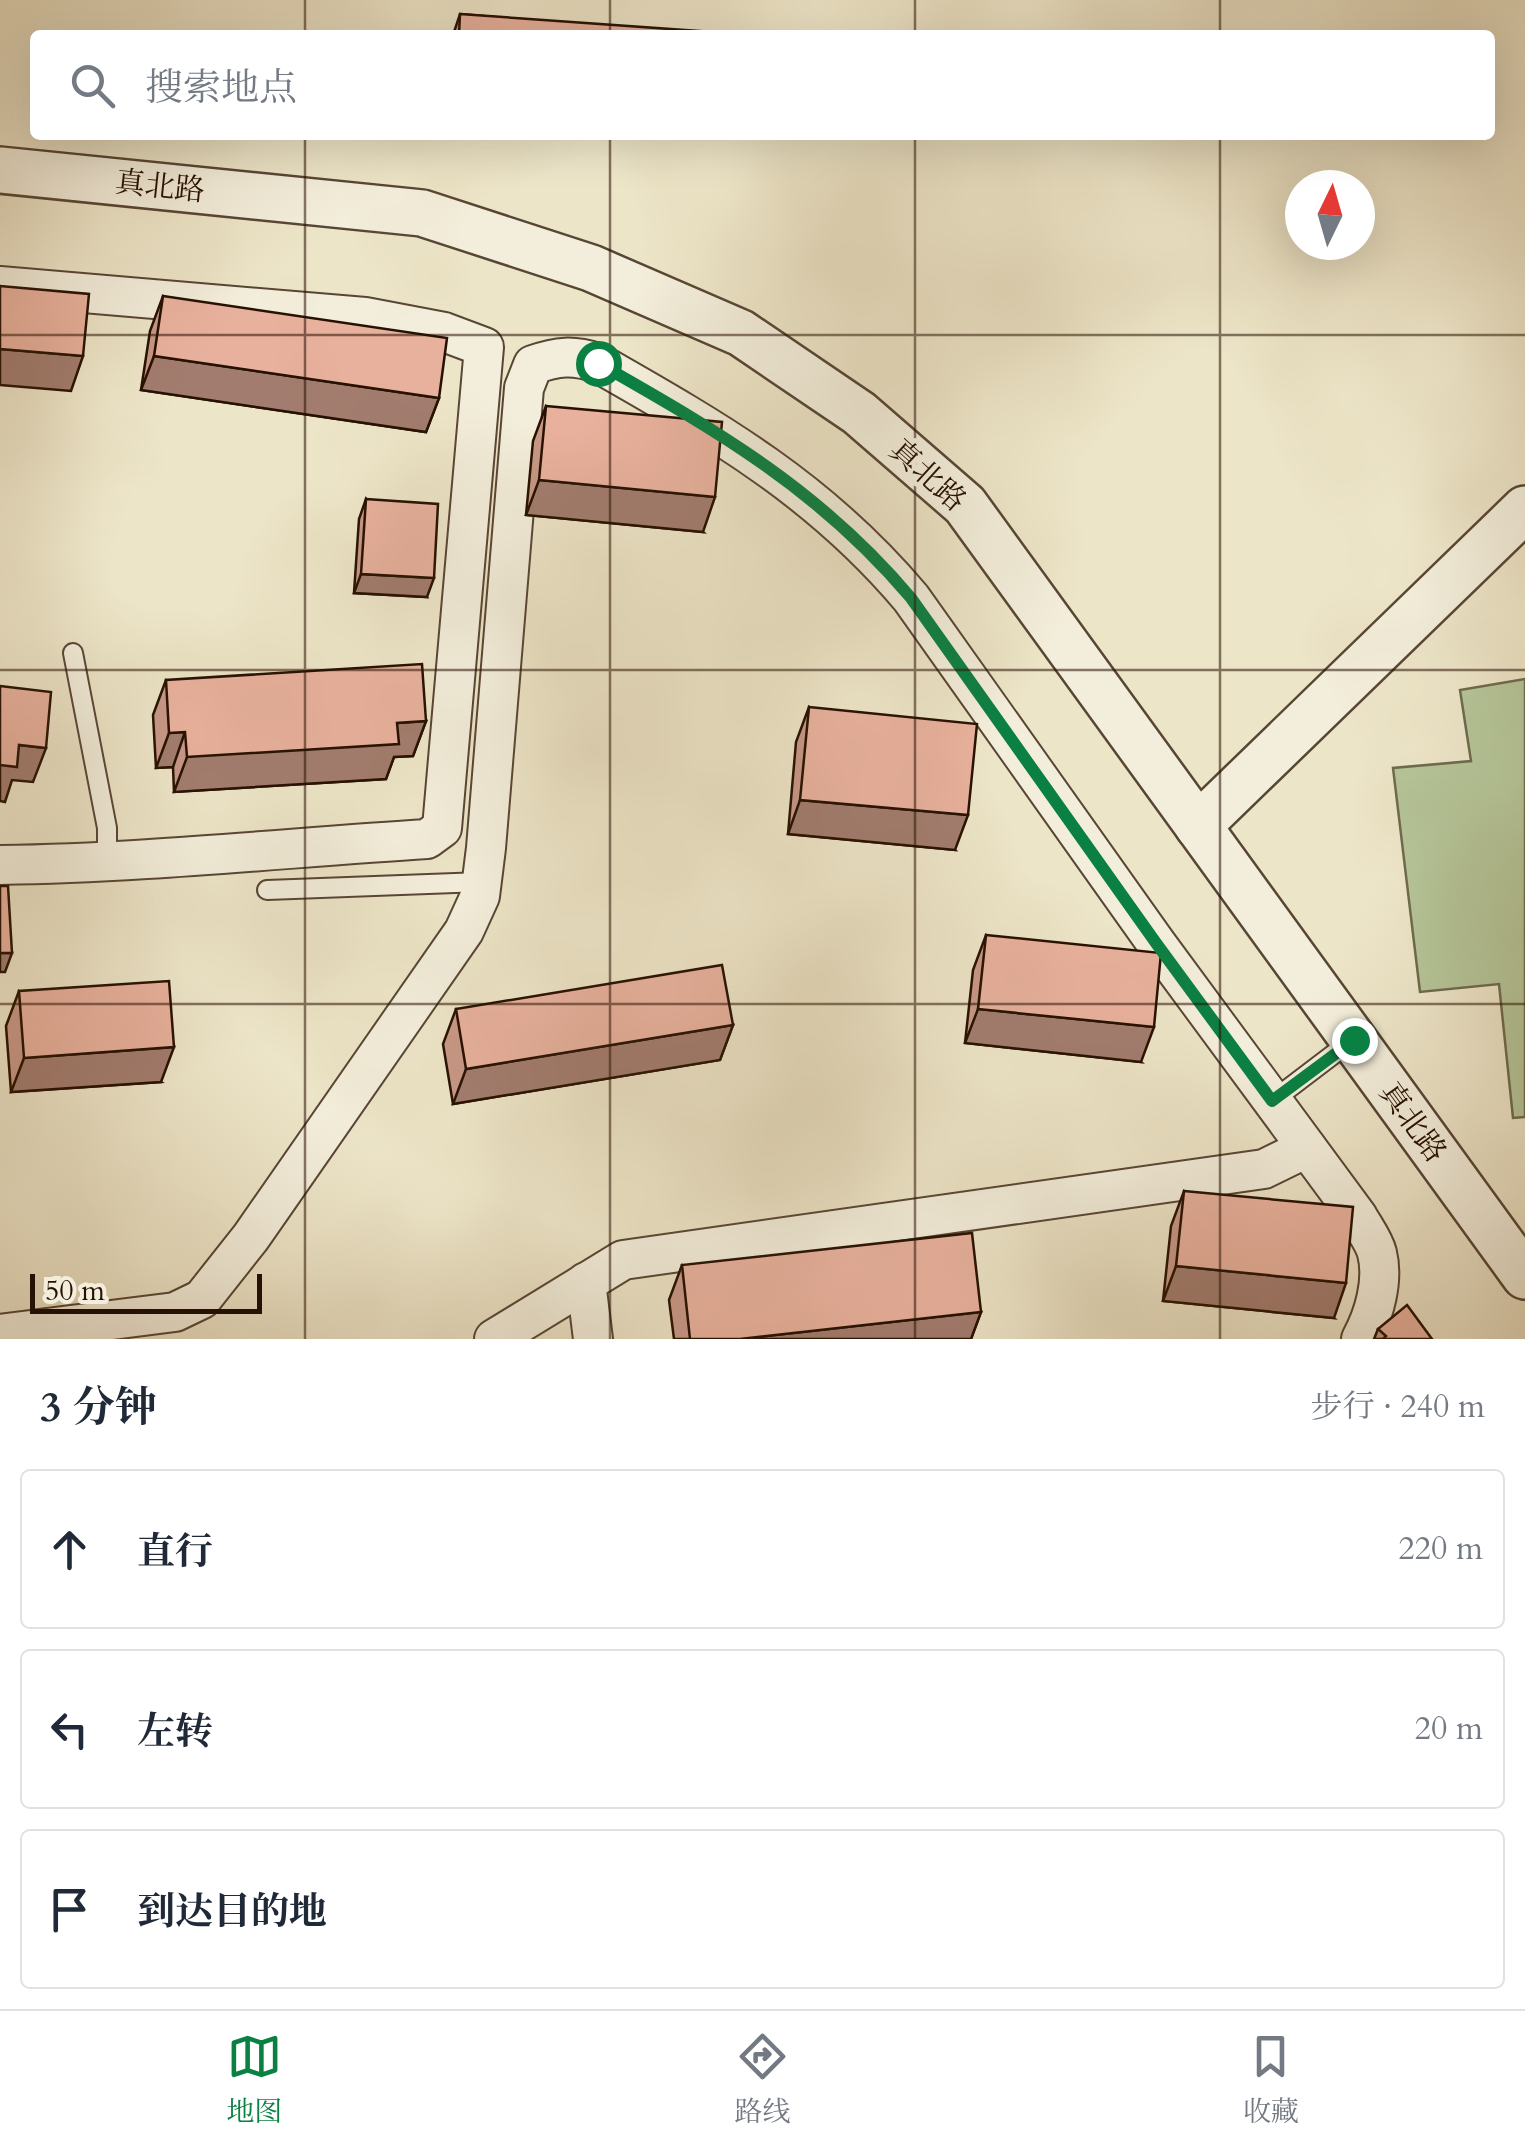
<!DOCTYPE html>
<html lang="zh">
<head>
<meta charset="utf-8">
<style>
	:root { --surface:#fff; --page:#f2f2f3; --text:#1f2937; --muted:#747a83; --line:#e0e1e3; --accent:#0b8043 }
	body { margin:0; font-family:Cardo,"Noto Serif SC",serif; background:var(--page); color:var(--text) }
	.compass { position:absolute; left:1285px; top:170px; width:90px; height:90px; border-radius:50%; background:var(--surface); box-shadow:0 10px 40px #0002; rotate:5deg }
	.scale { position:absolute; left:30px; bottom:25px; width:232px; box-sizing:border-box; padding-left:10px; border:5px solid #271102; border-top:0; font-size:28px; line-height:35px; white-space:nowrap; color:#271102; -webkit-text-stroke:8px #f3eedb; paint-order:stroke }
	.stop { position:absolute; width:30px; height:30px; margin:-22px; border:8px solid #0b8043; border-radius:50%; background:#fff }
	.stop.end { background:#0b8043; border-color:#fff; box-shadow:0 2px 10px #0008 }
	.list { margin:0; padding:0; list-style:none }
	h2 { display:flex; justify-content:space-between; align-items:center; height:130px; margin:0; padding:0 40px; font-size:42px }
	h2 small { font-size:32px; font-weight:400; color:var(--muted) }
	.list li { display:grid; grid-template-columns:65px 1fr auto; gap:30px; align-items:center; box-sizing:border-box; height:160px; margin:0 20px 20px; padding:0 20px; border:2px solid var(--line); border-radius:10px }
	.list b { display:block; font-size:38px; white-space:nowrap }
	.list em { font-size:32px; font-style:normal; color:var(--muted) }
	.icon { flex:none; width:55px; height:55px; fill:none; stroke:currentColor; stroke-width:2; stroke-linecap:round; stroke-linejoin:round }
	.map { position:relative; flex:none; width:1525px; height:1339px; overflow:hidden }
	.search { position:absolute; background:var(--surface); box-shadow:0 10px 40px #0002; left:30px; right:30px; top:30px; height:110px; display:flex; align-items:center; gap:25px; box-sizing:border-box; padding:0 35px; border-radius:10px; color:var(--muted); font-size:38px }
	.sheet { height:670px; background:var(--surface) }
	nav { display:flex; justify-content:space-around; align-items:center; box-sizing:border-box; height:140px; border-top:2px solid var(--line); background:var(--surface); font-size:28px; color:var(--muted) }
	nav a { display:grid; justify-items:center; gap:5px }
	nav .on { color:var(--accent) }
	.map>svg:first-child { display:block }
</style>
</head>
<body>
<div class="map">
<svg width="1525" height="1339" viewBox="0 0 1525 1339">
	<rect width="100%" height="100%" fill="#ede5c8"/>
	<filter id="stains"><feTurbulence type="fractalNoise" baseFrequency=".002" numOctaves="4"/><feColorMatrix values="0 0 0 0 .2 0 0 0 0 .09 0 0 0 0 .02 0 0 0 .5 -.17"/></filter>
	<radialGradient id="worn" r=".72"><stop offset=".6" stop-color="#630" stop-opacity="0"/><stop offset="1" stop-color="#630" stop-opacity=".3"/></radialGradient>
	<path fill="#b5c598" stroke="#6e6b4d" stroke-width="2.5" d="M1525 679V1117L1513 1118 1499 984 1420 992 1393 768 1471 761 1460 690Z"/>
	<g fill="none" stroke-linecap="round" stroke-linejoin="round">
		<defs>
			<g id="service">
				<path d="M73 653 107 828V864"/>
				<path d="M267 890 482 882"/>
				<path d="M1272 1101 1351 1041"/>
			</g>
			<g id="minor">
				<path d="M0 286 365 317 444 332 484 347 442 828 427 839C285 848 143 863 0 865"/>
				<path d="M586 1282 593 1339"/>
				<path d="M0 1334 175 1312 202 1299 251 1237 464 931 480 896 486 848 524 388 533 365C558 356 573 355 598 363 719 432 820 490 911 598L1156 943 1358 1217C1364 1228 1374 1241 1377 1253 1384 1281 1374 1315 1361 1339"/>
				<path d="M494 1339 623 1260 1264 1169 1307 1148"/>
			</g>
			<g id="tertiary">
				<path d="M0 170 422 213 591 268 741 333 859 413 965 505 1525 1276"/>
				<path d="M1198 826 1525 509"/>
			</g>
		</defs>
		<use href="#service" stroke="#584634" stroke-width="22"/>
		<use href="#minor" stroke="#584634" stroke-width="42"/>
		<use href="#tertiary" stroke="#584634" stroke-width="50"/>
		<use href="#service" stroke="#f3eedb" stroke-width="18"/>
		<use href="#minor" stroke="#f3eedb" stroke-width="38"/>
		<use href="#tertiary" stroke="#f3eedb" stroke-width="45"/>
	</g>
	<g fill="#c89887" stroke="#271102" stroke-width="2.5">
		<path d="M460 14 711 35H453Z"/>
		<path d="M163 296 439 398 426 432 141 390 150 331Z"/>
		<path d="M546 406 703 532 526 515 533 441Z"/>
		<path d="M366 499 427 597 354 593 359 519Z"/>
		<path d="M166 680 426 721 413 756 394 757 386 779 174 792 173 767 156 768 153 715Z"/>
		<path d="M809 707 955 850 788 834 796 742Z"/>
		<path d="M986 935 1141 1062 965 1043 973 970Z"/>
		<path d="M19 991 161 1082 11 1092 6 1026Z"/>
		<path d="M456 1009 733 1025 720 1060 453 1104 443 1044Z"/>
		<path d="M1184 1191 1334 1318 1163 1301 1171 1226Z"/>
		<path d="M682 1265 981 1312 971 1339H674L669 1300Z"/>
		<path d="M1378 1329 1432 1339H1374Z"/>
	</g>
	<g fill="#a27c6e" stroke="#271102" stroke-width="2.5">
		<path d="M0 349 83 356 71 391 0 385Z"/>
		<path d="M154 356 439 398 426 432 141 390Z"/>
		<path d="M539 480 715 497 703 532 526 515Z"/>
		<path d="M361 574 434 578 427 597 354 593Z"/>
		<path d="M426 721 413 756 394 757 386 779 174 792 187 757 397 723Z"/>
		<path d="M185 732 173 767 156 768 169 733Z"/>
		<path d="M19 745 46 748 33 782 12 780 5 802 0 801V765Z"/>
		<path d="M800 800 968 815 955 850 788 834Z"/>
		<path d="M0 953H12L5 972H0Z"/>
		<path d="M978 1009 1154 1027 1141 1062 965 1043Z"/>
		<path d="M733 1025 720 1060 453 1104 466 1069Z"/>
		<path d="M174 1047 161 1082 11 1092 24 1058Z"/>
		<path d="M1176 1266 1346 1283 1334 1318 1163 1301Z"/>
		<path d="M981 1312 971 1339H740Z"/>
	</g>
	<g fill="#e8b19d" stroke="#271102" stroke-width="2.5">
		<path d="M460 14 712 32 711 35H459Z"/>
		<path d="M0 286 89 294 83 356 0 349Z"/>
		<path d="M163 296 447 338 439 398 154 356Z"/>
		<path d="M546 406 722 422 715 497 539 480Z"/>
		<path d="M366 499 438 504 434 578 361 574Z"/>
		<path d="M422 664 426 721 397 723 399 744 187 757 185 732 169 733 166 680Z"/>
		<path d="M0 686 51 692 46 748 19 745 17 767 0 765Z"/>
		<path d="M809 707 977 724 968 815 800 800Z"/>
		<path d="M0 886H8L12 953H0Z"/>
		<path d="M986 935 1161 953 1154 1027 978 1009Z"/>
		<path d="M722 965 733 1025 466 1069 456 1009Z"/>
		<path d="M169 981 174 1047 24 1058 19 991Z"/>
		<path d="M1184 1191 1353 1207 1346 1283 1176 1266Z"/>
		<path d="M972 1233 981 1312 740 1339H690L682 1265Z"/>
		<path d="M1407 1305 1432 1339H1383L1386 1336 1378 1329Z"/>
	</g>
	<g fill="none" stroke-linecap="round" stroke-linejoin="round">
		<path stroke="#0b8043" stroke-width="12" d="M598 363C719 432 820 490 911 598L1156 943 1272 1101 1354 1040"/>
	</g>
	<path fill="none" stroke="#271102" stroke-width="2.5" stroke-opacity="0.55" d="M305 0V35M610 0V35M915 0V35M1220 0V35M305 135V1339M610 135V1339M915 135V1339M1220 135V1339M0 335H1525M0 670H1525M0 1004H1525"/>
	<g text-anchor="middle" stroke-width="10" stroke-linejoin="round" paint-order="stroke">
		<g font-size="30" fill="#271102" stroke="#f3eedb">
			<text transform="translate(160 186) rotate(6)" y="10">真北路</text>
			<text transform="translate(928 475) rotate(42)" y="10">真北路</text>
			<text transform="translate(1413 1122) rotate(54)" y="10">真北路</text>
		</g>
	</g>
	<rect width="100%" height="100%" filter="url(#stains)"/>
	<rect width="100%" height="100%" fill="url(#worn)"/>
</svg>
<svg class="compass" viewBox="-18 -18 36 36"><path d="M0-13l5 13h-10z" fill="#e53935"/><path d="M0 13l5-13h-10z" fill="#747a83"/></svg>
<div class="scale">50 m</div>
<div class="stop" style="left:598px;top:363px"></div>
<div class="stop end" style="left:1354px;top:1040px"></div>
<div class="search"><svg class="icon" aria-label="search" viewBox="0 0 24 24"><circle cx="10" cy="10" r="6"/><path d="M15 15l6 6"/></svg>搜索地点</div>
</div>
<section class="sheet">
<h2>3 分钟<small>步行 · 240 m</small></h2>
<ul class="list">
<li><svg class="icon" aria-label="ahead" viewBox="0 0 24 24"><path d="M12 20V5M6 11l6-6 6 6"/></svg><div><b>直行</b></div><em>220 m</em></li>
<li><svg class="icon" aria-label="left" viewBox="0 0 24 24"><path d="M17 20v-9H6M10 6l-5 5 5 5"/></svg><div><b>左转</b></div><em>20 m</em></li>
<li><svg class="icon" aria-label="arrive" viewBox="0 0 24 24"><path d="M6 21V4h12l-3 4 3 4H6"/></svg><div><b>到达目的地</b></div></li>
</ul>
</section>
<nav>
<a class="on"><svg class="icon" aria-label="map" viewBox="0 0 24 24"><path d="M3 6l6-2 6 2 6-2v14l-6 2-6-2-6 2zM9 4v14M15 6v14"/></svg>地图</a>
<a><svg class="icon" aria-label="directions" viewBox="0 0 24 24"><path d="M12 3l9 9-9 9-9-9zM9 14v-3h6M13 9l2 2-2 2"/></svg>路线</a>
<a><svg class="icon" aria-label="saved" viewBox="0 0 24 24"><path d="M7 4h10v16l-5-4-5 4z"/></svg>收藏</a>
</nav>
</body>
</html>
